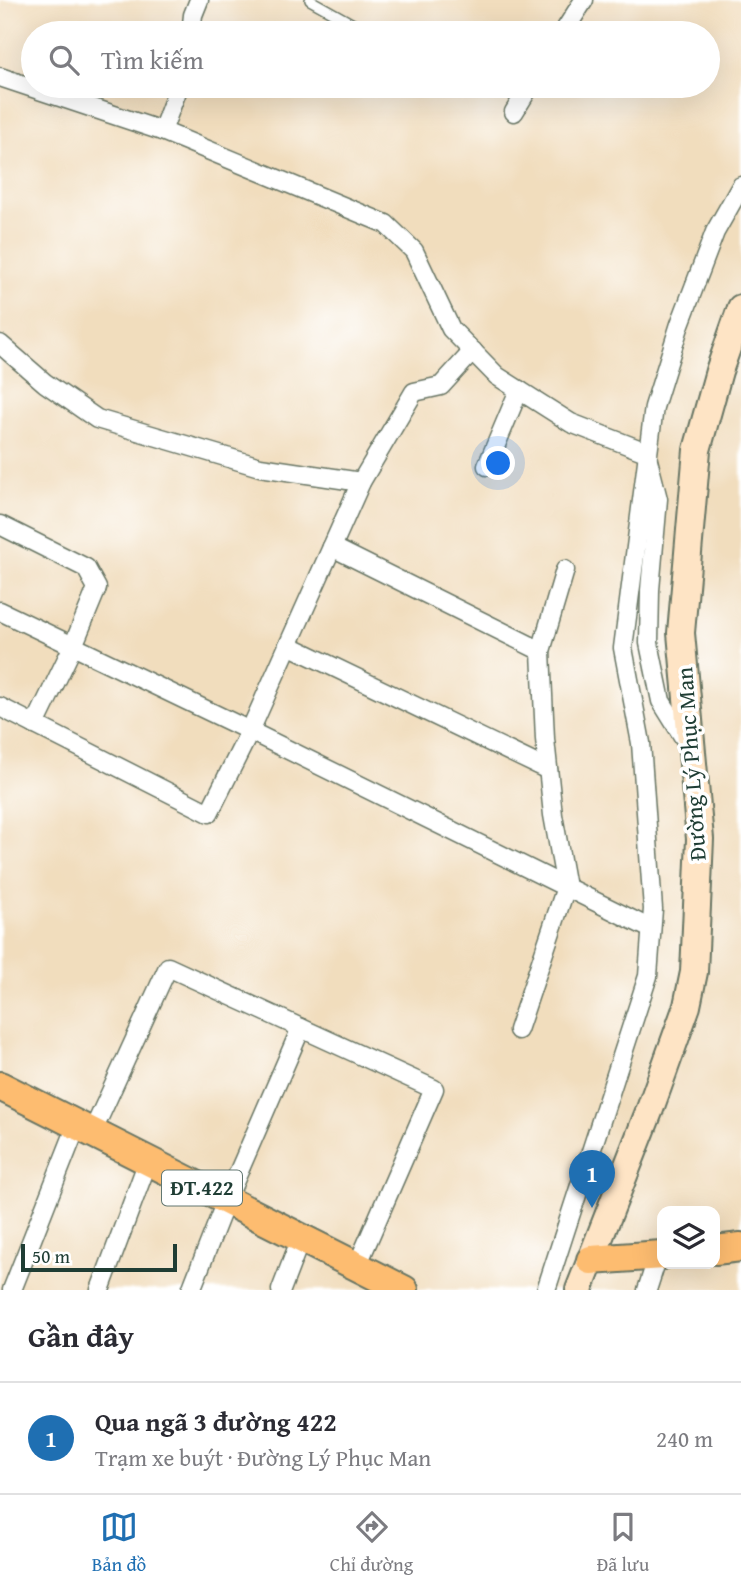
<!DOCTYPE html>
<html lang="vi">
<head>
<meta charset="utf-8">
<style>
	:root { --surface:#fff; --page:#f7f7f7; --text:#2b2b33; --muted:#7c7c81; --line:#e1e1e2; --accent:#1f6fb2 }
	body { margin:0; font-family:"Gentium Book Plus",serif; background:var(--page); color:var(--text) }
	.controls { position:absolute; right:21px; bottom:21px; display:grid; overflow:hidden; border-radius:14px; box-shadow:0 7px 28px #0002 }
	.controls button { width:63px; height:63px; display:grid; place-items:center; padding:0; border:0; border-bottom:2px solid var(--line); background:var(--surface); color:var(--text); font:35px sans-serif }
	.scale { position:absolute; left:21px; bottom:18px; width:156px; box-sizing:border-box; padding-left:7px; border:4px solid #1f3d34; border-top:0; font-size:19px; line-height:24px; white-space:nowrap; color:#1f3d34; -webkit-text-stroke:5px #fff; paint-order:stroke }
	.you { position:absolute; left:499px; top:464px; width:24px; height:24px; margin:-18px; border:5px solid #fff; border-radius:50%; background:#1a73e8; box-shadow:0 0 0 10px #1a73e833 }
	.badge { display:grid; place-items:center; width:46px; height:46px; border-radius:50%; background:var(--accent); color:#fff; font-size:23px; font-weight:700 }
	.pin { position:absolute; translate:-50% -58px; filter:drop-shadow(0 2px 4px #0008) }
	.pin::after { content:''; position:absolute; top:37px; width:24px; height:21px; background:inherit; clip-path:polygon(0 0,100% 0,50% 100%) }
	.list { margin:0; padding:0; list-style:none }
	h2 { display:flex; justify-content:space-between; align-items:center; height:91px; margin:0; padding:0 28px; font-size:30px }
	h2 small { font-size:23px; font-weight:400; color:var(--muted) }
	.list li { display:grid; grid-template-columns:46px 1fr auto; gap:21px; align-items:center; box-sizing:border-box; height:112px; padding:0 28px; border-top:2px solid var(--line) }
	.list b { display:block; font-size:26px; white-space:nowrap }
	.list p { margin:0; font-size:23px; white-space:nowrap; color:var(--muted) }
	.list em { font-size:23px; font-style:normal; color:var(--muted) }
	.icon { flex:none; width:38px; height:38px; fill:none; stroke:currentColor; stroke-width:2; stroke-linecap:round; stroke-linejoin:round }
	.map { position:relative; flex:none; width:741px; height:1290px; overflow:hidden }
	.search { position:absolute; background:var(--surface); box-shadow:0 7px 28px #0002; left:21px; right:21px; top:21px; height:77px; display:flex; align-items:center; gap:18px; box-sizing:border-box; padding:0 24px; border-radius:38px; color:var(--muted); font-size:26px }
	.sheet { height:203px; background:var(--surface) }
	nav { display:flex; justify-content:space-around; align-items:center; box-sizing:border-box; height:98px; border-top:2px solid var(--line); background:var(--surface); font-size:19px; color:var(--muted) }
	nav a { display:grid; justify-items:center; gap:4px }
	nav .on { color:var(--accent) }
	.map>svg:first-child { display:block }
</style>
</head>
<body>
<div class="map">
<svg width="741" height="1290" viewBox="0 0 741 1290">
	<rect width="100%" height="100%" fill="#fff"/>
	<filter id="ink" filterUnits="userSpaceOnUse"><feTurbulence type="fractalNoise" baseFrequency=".0143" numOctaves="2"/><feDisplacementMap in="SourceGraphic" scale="14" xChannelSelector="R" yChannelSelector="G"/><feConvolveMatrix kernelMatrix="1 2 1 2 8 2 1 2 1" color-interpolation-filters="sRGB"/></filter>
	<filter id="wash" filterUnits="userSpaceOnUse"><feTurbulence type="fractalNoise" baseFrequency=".00686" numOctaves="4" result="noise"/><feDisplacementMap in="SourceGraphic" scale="28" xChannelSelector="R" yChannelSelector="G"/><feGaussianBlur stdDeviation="1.57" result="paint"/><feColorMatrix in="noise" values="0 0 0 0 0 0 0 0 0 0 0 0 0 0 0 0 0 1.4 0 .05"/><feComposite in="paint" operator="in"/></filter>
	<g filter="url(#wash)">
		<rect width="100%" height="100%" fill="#f1ddbd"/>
	</g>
	<g filter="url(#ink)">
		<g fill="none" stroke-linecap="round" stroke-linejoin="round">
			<defs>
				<path id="lane" d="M310 0 369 33"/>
				<g id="street">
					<path d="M191 33 193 15 199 0"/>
					<path d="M563 33 584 0"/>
					<path d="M0 77 162 131 386 224 414 251 451 329 497 376 571 423 646 452 658 499 650 590 649 643 661 701 689 746"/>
					<path d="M514 112 530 86"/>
					<path d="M162 131 179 86"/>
					<path d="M0 344 45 383 97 419 260 467 361 482"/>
					<path d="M487 466 519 390"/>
					<path d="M0 525 86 568 97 588 73 646 35 725"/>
					<path d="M332 547 541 651"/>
					<path d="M0 611 250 731 651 929"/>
					<path d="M288 645 548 770"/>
					<path d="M0 707 209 813 250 731 361 482 414 392 441 386 473 351"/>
					<path d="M518 1030 566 887 553 815 545 739 541 651 565 570"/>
					<path d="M92 1133 168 967 434 1089 357 1266"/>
					<path d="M12 1290 77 1125"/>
					<path d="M100 1290 148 1161"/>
					<path d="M191 1290 226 1201 301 1028"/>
					<path d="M281 1290 301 1238"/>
					<path d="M546 1290 648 976 653 909 641 743 623 648 654 407 680 324 715 232 741 186"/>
					<path d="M647 1290 658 1256"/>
				</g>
				<path id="secondary" d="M579 1290 650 1109 687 1006 694 972 700 839 681 633 697 450 719 371 741 308"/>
				<g id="primary">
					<path d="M0 1086 404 1290"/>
					<path d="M715 1250 741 1247"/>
					<path d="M591 1260 662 1255"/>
				</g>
			</defs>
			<use href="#lane" stroke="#687564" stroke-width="12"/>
			<use href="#street" stroke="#687564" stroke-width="21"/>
			<use href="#secondary" stroke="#687564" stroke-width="30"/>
			<use href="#primary" stroke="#687564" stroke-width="32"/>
			<use href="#lane" stroke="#fff" stroke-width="9"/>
			<use href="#street" stroke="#fff" stroke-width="18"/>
			<use href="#secondary" stroke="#fee4c5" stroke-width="26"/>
			<use href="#primary" stroke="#fdbc6f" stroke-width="28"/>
		</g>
	</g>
	<g text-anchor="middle" stroke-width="7" stroke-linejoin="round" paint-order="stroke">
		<rect fill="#fff" stroke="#627771" stroke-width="2" x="162" y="1170.5" width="80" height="35" rx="5"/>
		<g font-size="21" font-weight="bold" fill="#1f3d34">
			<text x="202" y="1195">ĐT.422</text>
		</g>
		<g font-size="23" fill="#1f3d34" stroke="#fff">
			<text transform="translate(691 764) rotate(-94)" y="8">Đường Lý Phục Man</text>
		</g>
	</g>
</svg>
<div class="controls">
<button><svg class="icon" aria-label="layers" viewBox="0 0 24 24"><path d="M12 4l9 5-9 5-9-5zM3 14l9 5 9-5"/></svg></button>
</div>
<div class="scale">50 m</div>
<div class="you"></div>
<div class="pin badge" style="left:592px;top:1208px">1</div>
<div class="search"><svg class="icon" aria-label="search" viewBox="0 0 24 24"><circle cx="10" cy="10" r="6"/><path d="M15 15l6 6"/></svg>Tìm kiếm</div>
</div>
<section class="sheet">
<h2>Gần đây<small></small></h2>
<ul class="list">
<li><span class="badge">1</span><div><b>Qua ngã 3 đường 422</b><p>Trạm xe buýt · Đường Lý Phục Man</p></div><em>240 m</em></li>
</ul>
</section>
<nav>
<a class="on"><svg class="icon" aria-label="map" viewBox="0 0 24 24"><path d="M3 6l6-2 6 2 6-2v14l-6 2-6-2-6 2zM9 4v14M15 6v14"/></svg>Bản đồ</a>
<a><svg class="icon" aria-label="directions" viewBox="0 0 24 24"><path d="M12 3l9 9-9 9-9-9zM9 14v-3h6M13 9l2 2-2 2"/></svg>Chỉ đường</a>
<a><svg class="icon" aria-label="saved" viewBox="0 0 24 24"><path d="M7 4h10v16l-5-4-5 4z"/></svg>Đã lưu</a>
</nav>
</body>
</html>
